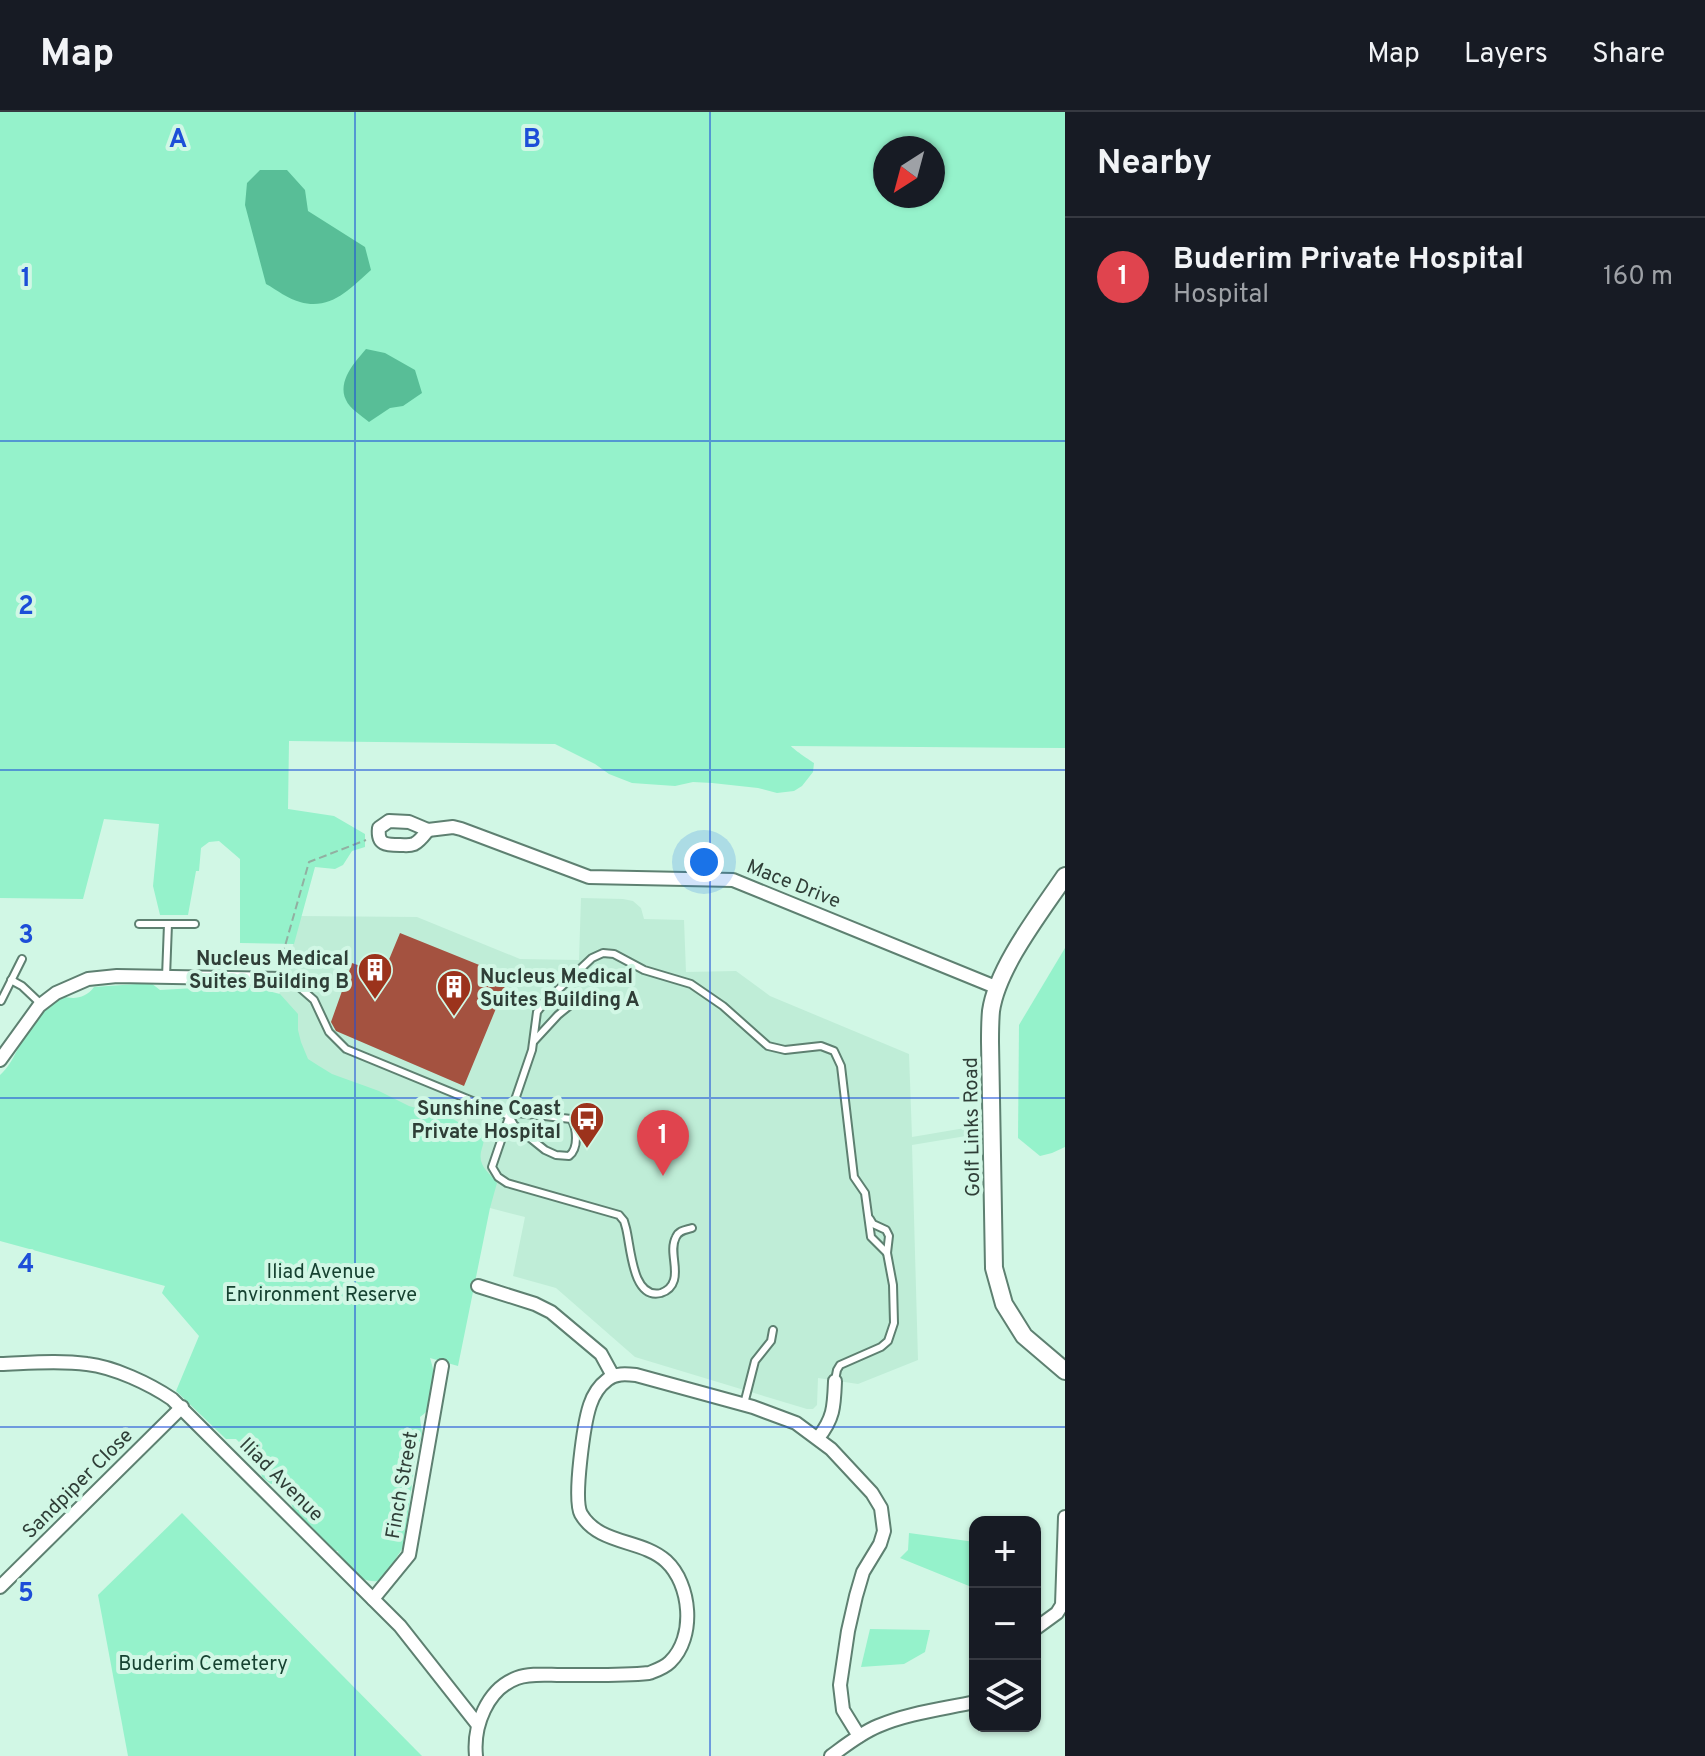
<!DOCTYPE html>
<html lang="en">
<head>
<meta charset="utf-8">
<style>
	:root { --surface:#171b24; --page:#242831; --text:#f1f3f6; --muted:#9ea1a6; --line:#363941; --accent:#0b8043 }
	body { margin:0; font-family:Overpass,sans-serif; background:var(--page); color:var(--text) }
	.controls { position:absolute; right:24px; bottom:24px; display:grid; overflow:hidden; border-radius:16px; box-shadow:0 2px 6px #0004 }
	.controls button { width:72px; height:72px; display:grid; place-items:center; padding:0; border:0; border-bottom:2px solid var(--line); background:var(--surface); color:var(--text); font:40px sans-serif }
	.compass { position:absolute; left:873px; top:24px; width:72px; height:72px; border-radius:50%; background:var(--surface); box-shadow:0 2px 6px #0004; rotate:216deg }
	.you { position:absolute; left:704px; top:750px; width:28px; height:28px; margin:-20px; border:6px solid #fff; border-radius:50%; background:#1a73e8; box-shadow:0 0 0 12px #1a73e833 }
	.badge { display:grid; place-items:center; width:52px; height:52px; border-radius:50%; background:var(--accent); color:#fff; font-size:26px; font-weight:700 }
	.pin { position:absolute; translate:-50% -66px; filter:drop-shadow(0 2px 4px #0008) }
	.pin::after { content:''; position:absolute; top:42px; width:28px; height:24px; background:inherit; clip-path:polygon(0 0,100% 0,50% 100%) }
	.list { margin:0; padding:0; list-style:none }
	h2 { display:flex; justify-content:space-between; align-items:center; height:104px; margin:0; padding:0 32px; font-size:34px }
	h2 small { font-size:26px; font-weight:400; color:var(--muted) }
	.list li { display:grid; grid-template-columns:52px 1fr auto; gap:24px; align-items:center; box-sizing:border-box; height:120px; padding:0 32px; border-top:2px solid var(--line) }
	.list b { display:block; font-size:30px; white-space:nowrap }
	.list p { margin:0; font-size:26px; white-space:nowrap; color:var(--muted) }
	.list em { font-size:26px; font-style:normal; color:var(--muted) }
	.icon { flex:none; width:44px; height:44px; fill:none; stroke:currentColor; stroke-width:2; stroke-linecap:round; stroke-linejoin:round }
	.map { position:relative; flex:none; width:1065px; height:1644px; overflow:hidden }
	header { display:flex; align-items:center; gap:48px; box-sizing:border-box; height:112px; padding:0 40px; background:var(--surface); border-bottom:2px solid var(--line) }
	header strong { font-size:38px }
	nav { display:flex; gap:44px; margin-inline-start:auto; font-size:28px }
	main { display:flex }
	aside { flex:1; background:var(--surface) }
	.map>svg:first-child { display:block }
</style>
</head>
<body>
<header>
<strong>Map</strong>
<nav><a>Map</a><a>Layers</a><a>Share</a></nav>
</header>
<main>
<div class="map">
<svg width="1065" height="1644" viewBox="0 0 1065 1644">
	<rect width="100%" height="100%" fill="#d1f7e5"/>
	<path fill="#bfedd7" d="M581 786 623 787 633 789 641 796 644 807 684 808 686 860 736 859 770 884 909 942 912 1025 971 1015 972 1023 912 1033 918 1248 858 1272 818 1266 817 1293 813 1297H807L635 1245 556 1176 513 1164 525 1105 490 1096 247 998 301 804 417 805 520 847 579 848Z"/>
	<g fill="#95f2cb" fill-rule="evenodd">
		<path d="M0 0H1065V636L791 634C793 637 808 647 814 651L813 660 802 674 794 679 777 681 758 676 712 671 693 670 675 674 632 671 609 662 595 652 555 632 289 629 288 697 334 704 365 722V735L352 739 343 753 335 757 315 755 294 832 240 831V747L219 729 209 730 201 736 199 759H196L188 803H160L153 774 159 712 104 707 83 787 0 786ZM885 36H933V84H885Z"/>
		<path d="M1065 836V1035L1052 1041 1040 1044 1018 1026 1019 913Z"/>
		<path d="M151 871 160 878 230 874H249L280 882 298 902V918L301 930 308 947 319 954 332 962 379 979 409 994 453 1007 484 1026C484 1031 482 1035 481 1040 478 1055 490 1061 497 1071L490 1096 458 1254 430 1246C436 1265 441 1292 420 1305 421 1320 425 1320 417 1335L404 1432C402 1439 397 1443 395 1449 393 1454 394 1457 390 1462L385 1461 378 1469C360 1471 341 1456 338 1439H331L322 1431 313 1416 295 1401 286 1380 276 1371 271 1372 262 1365C260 1351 246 1337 236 1327H226L176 1279 199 1224 162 1181 165 1174 0 1129V963C15 950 19 930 29 914 37 900 49 893 62 884 74 888 86 886 94 875Z"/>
		<path d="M182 1401 422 1644H128L98 1483Z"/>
		<path d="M909 1421 975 1430V1468L969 1474 900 1446 908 1438Z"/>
		<path d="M870 1517 930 1518 925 1540 904 1552 861 1555Z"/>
	</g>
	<g fill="#58be97">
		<path d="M260 58H287L305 78 308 99 365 135 371 158C350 177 330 199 300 190 288 187 277 178 266 172L245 93 247 71Z"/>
		<path d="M366 237 385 241 415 258 422 281 403 294 390 296 369 310C362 304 349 296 346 288 337 269 355 250 366 237Z"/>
	</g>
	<path fill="#a45240" d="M400 821 509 865 464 974 336 919 331 910 352 851 383 862Z"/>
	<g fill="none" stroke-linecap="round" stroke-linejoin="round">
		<defs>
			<g id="lane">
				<path d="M139 812H195"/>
				<path d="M166 865 168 812"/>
				<path d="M284 867 298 874 314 888 329 920 346 937 509 1004 514 1013 545 1038 556 1043 569 1044C579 1036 577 1016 571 1007L518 1001 509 1004"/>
				<path d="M11 868 22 874 41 892"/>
				<path d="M1 889 22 847"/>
				<path d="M534 929 558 903 574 890"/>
				<path d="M692 1116C686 1118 679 1118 676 1125 669 1138 678 1155 674 1168 672 1175 667 1179 661 1181 632 1188 631 1135 626 1116L624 1109 619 1103 507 1071 498 1065 492 1055 532 938 537 900 544 891 592 846 603 841 614 842 644 858 691 872 723 894 768 934 785 938 821 934 834 939 841 954 854 1065 865 1081 871 1125 887 1141"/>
				<path d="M835 1268 837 1258 840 1253 881 1235 888 1229 894 1211 893 1173 887 1141 889 1124 886 1118 873 1112 870 1107"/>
				<path d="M744 1292 755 1249 771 1229 773 1218"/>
			</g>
			<g id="street">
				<path d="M389 709 409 710 428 718C424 723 420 729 414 732 409 734 405 733 400 733 386 733 377 733 379 716Z"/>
				<path d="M428 718 453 715 461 717 589 765 733 768 998 876"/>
				<path d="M0 948 39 894 56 881 88 867 117 864 284 867"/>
				<path d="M478 1174 535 1192 551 1200 601 1242 613 1264"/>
				<path d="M0 1252C28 1251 59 1248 87 1252 114 1255 150 1272 172 1287L400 1514 478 1613"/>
				<path d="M818 1326C834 1306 834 1294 835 1269"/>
				<path d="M0 1475 182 1295"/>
				<path d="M373 1487 409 1443 442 1254"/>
				<path d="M1035 1517 1057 1501 1062 1493 1065 1405"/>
				<path d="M476 1644C473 1614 487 1577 517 1566 530 1561 547 1563 561 1563 590 1563 620 1564 649 1561 657 1558 664 1556 670 1550 696 1525 691 1472 666 1449 642 1427 599 1433 581 1402 573 1387 584 1311 590 1293 593 1284 599 1274 607 1268 615 1261 626 1262 636 1263L753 1295 796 1311 831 1337 872 1381 881 1396 884 1419 880 1432 863 1460 856 1484 848 1519 840 1573 843 1598 859 1624"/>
				<path d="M831 1644C846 1633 861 1621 878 1614 908 1601 943 1597 975 1590"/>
			</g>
			<path id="secondary" d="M1065 764C1040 801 997 856 991 899 990 910 990 920 990 930L994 1156 1004 1192 1024 1224 1065 1259"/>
		</defs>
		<use href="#lane" stroke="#5e8071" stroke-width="10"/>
		<use href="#street" stroke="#5e8071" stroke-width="16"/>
		<use href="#secondary" stroke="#5e8071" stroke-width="20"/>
		<path stroke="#92afa1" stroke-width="2" stroke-dasharray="8 4" stroke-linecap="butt" d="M279 855 309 750 366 728"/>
		<use href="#lane" stroke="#fff" stroke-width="6"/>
		<use href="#street" stroke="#fff" stroke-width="12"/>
		<use href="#secondary" stroke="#fff" stroke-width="16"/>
	</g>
	<path fill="none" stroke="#1d4ed8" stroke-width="2" stroke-opacity="0.55" d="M355 0V1644M710 0V1644M0 329H1065M0 658H1065M0 986H1065M0 1315H1065"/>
	<defs>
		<symbol id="building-pin" viewBox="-11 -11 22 30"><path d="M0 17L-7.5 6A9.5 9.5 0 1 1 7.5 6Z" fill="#9c331c" stroke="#d1f7e5"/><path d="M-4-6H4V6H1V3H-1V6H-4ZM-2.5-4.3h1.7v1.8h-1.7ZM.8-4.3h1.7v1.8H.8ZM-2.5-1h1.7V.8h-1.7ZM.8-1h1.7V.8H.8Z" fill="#fff"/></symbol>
		<symbol id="bus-pin" viewBox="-11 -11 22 30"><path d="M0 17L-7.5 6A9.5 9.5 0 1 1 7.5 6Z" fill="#9c331c" stroke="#d1f7e5"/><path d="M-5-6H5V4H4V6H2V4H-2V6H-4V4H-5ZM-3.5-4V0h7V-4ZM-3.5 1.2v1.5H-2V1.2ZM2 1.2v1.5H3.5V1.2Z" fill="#fff"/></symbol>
	</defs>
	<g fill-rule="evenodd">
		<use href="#building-pin" x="355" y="838" width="40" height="54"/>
		<use href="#building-pin" x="434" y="855" width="40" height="54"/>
		<use href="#bus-pin" x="567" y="987" width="40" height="54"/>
	</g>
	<g text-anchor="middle" stroke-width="8" stroke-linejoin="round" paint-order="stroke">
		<g font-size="20" fill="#2f3e37" stroke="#d1f7e5">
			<text transform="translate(794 771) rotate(22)" y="7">Mace Drive</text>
			<text transform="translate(971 1015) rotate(-91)" y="7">Golf Links Road</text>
			<text transform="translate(282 1367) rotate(45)" y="7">Iliad Avenue</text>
			<text transform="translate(77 1371) rotate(-45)" y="7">Sandpiper Close</text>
			<text transform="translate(401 1373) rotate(-80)" y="7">Finch Street</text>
		</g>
		<g font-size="20" font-weight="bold" fill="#2f3e37" stroke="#d1f7e5" text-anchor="end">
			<text x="349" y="853">Nucleus Medical<tspan x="349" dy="23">Suites Building B</tspan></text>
			<text x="480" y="871" text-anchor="start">Nucleus Medical<tspan x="480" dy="23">Suites Building A</tspan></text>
			<text x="561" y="1003">Sunshine Coast<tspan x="561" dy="23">Private Hospital</tspan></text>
		</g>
		<g font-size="20" fill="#164231" stroke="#d1f7e5">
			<text x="321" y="1166">Iliad Avenue<tspan x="321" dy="23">Environment Reserve</tspan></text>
			<text x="203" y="1558">Buderim Cemetery</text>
		</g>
	</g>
	<g font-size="26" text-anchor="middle" font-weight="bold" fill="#1d4ed8" stroke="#d1f7e5" stroke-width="8" stroke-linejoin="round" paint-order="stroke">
		<text x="178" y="35">A</text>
		<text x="532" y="35">B</text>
		<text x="26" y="174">1</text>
		<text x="26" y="502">2</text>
		<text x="26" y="831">3</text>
		<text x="26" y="1160">4</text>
		<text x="26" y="1489">5</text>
	</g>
</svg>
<div class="controls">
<button>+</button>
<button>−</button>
<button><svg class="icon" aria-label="layers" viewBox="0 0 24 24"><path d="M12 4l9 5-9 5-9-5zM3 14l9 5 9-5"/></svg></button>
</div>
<svg class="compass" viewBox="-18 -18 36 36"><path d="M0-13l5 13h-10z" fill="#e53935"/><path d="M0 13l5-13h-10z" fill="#9ea1a6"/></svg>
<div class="you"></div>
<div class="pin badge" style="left:663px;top:1064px;background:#e0444e">1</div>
</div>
<aside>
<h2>Nearby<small></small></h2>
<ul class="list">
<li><span class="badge" style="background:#e0444e">1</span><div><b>Buderim Private Hospital</b><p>Hospital</p></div><em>160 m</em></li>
</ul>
</aside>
</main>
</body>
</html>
